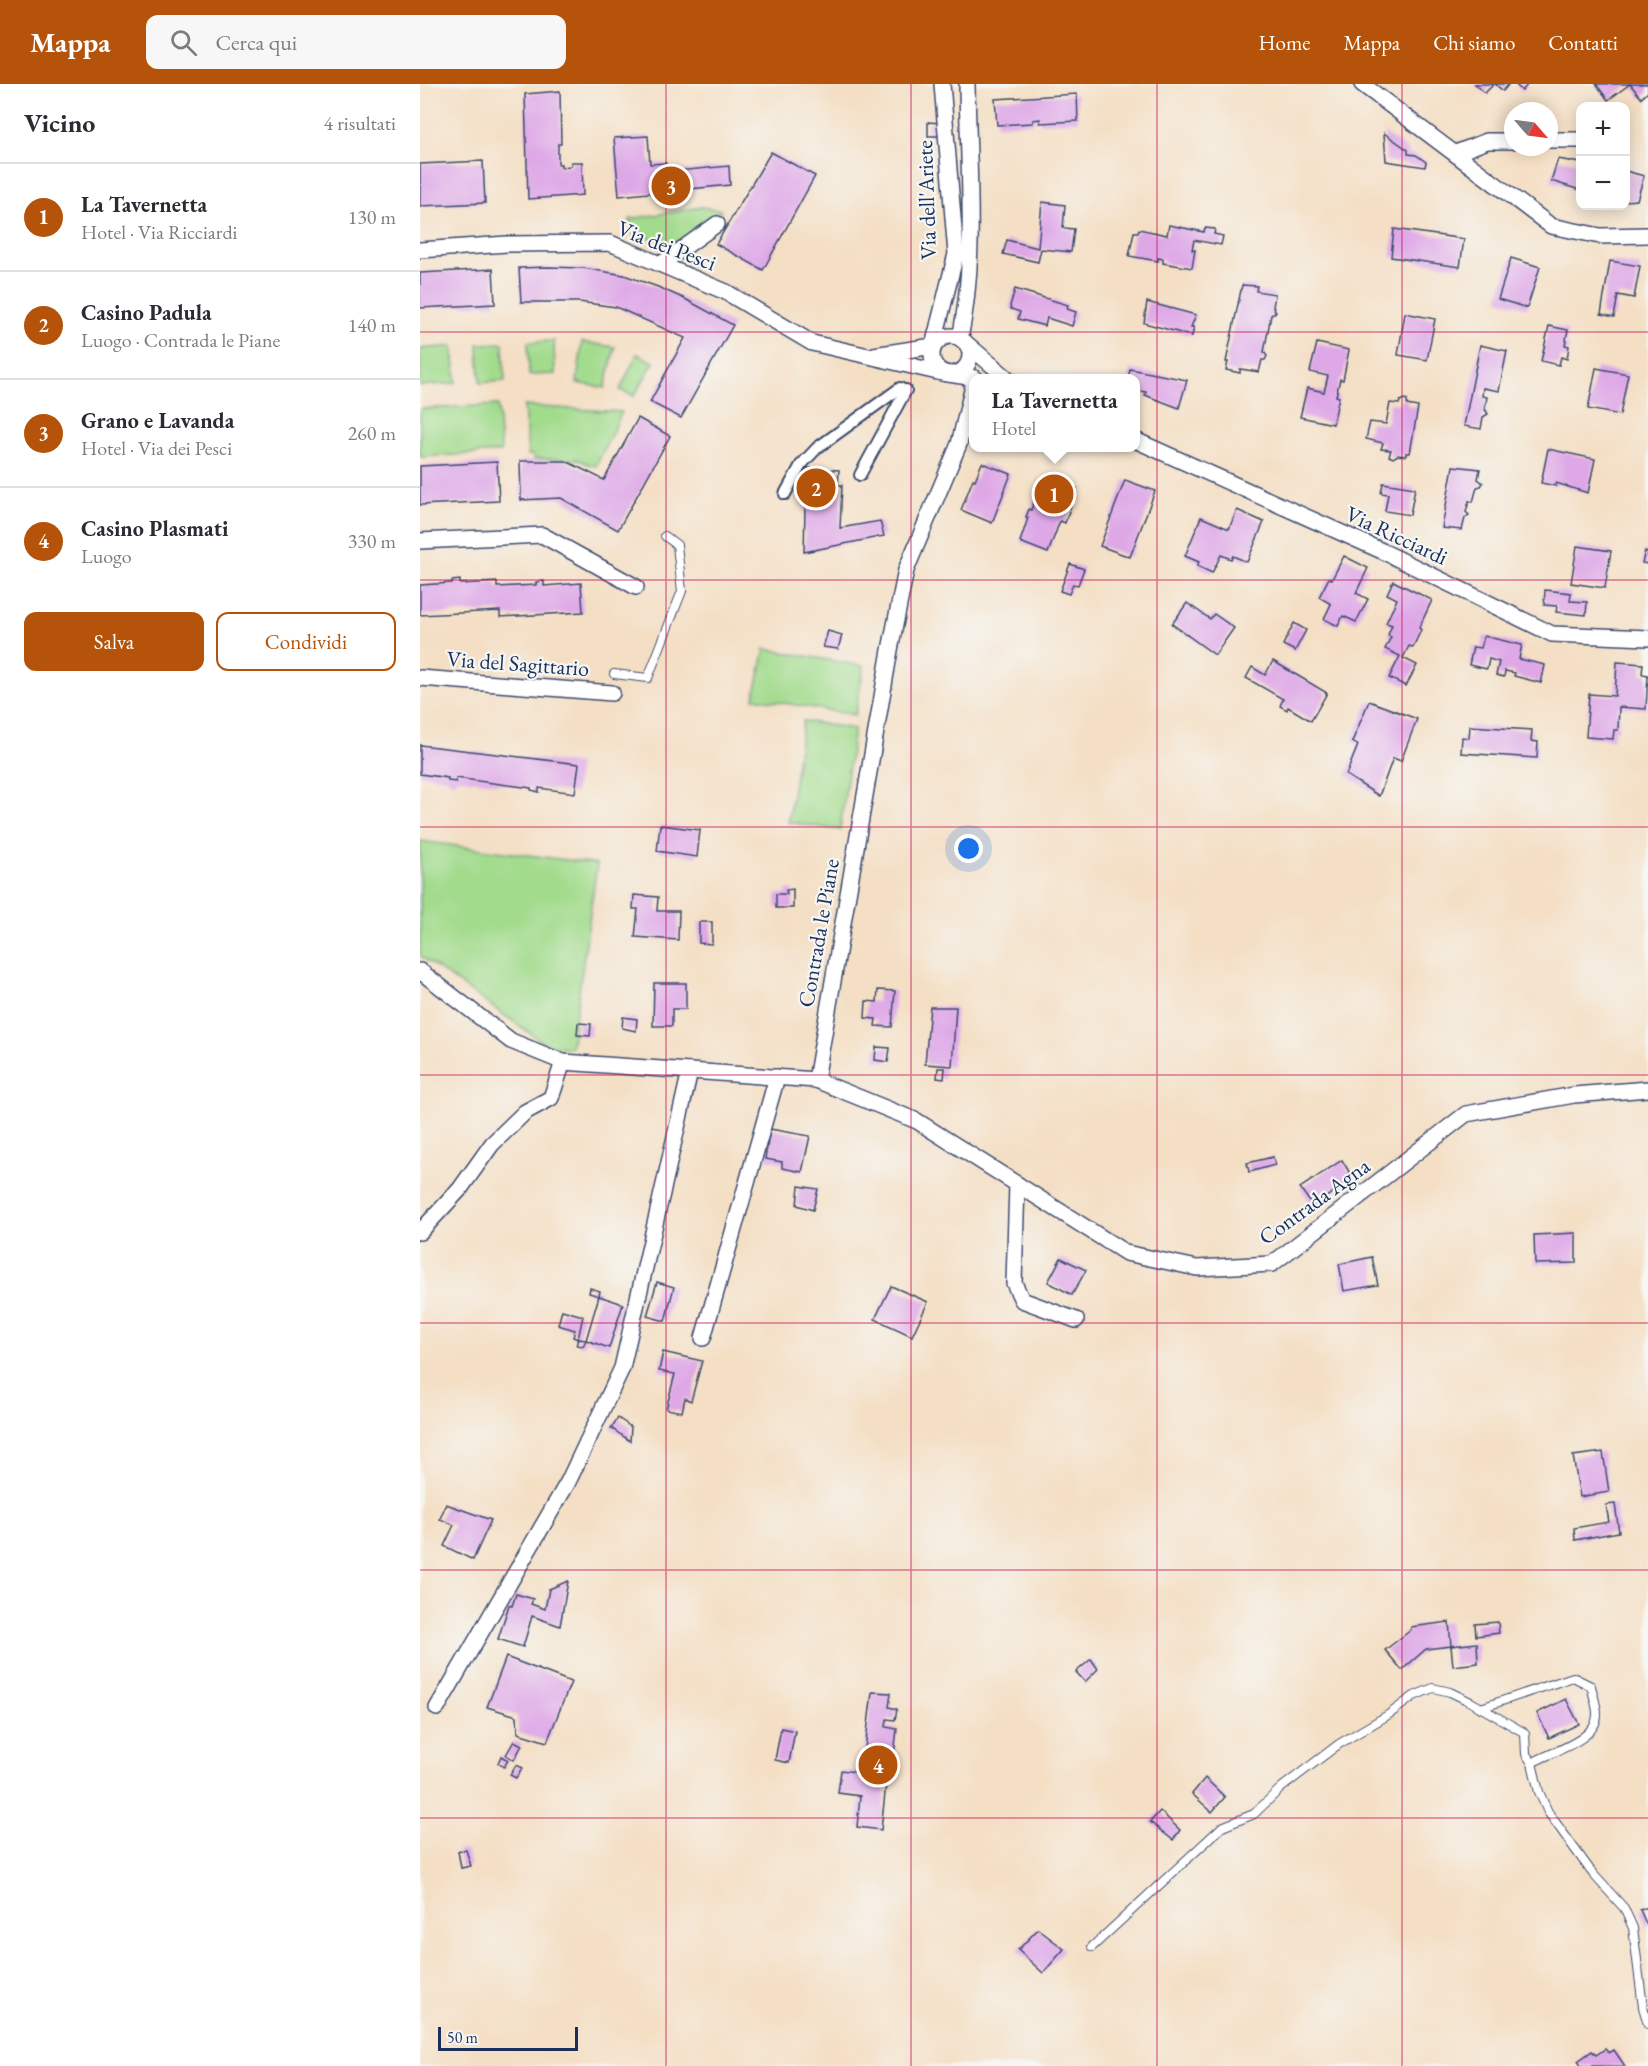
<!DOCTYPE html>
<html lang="it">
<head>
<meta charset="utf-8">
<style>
	:root { --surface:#fff; --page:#f7f7f7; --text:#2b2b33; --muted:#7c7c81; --line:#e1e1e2; --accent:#b45309 }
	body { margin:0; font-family:"EB Garamond",serif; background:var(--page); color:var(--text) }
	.controls { position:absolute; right:18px; top:18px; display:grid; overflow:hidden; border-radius:12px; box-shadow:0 3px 15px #0003 }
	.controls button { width:54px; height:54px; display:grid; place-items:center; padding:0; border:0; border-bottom:2px solid var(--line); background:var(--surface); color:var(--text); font:30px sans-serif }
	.compass { position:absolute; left:1084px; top:18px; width:54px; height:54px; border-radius:50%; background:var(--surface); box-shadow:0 3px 15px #0003; rotate:118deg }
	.scale { position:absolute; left:18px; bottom:15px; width:140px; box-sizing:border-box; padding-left:6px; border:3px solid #1b2f5e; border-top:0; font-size:16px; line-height:21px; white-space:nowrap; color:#1b2f5e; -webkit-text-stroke:4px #f6f6f2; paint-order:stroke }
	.you { position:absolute; left:549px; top:765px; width:21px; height:21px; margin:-15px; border:4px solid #fff; border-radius:50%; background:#1a73e8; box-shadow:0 0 0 9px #1a73e833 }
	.badge { display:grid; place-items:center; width:39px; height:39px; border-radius:50%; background:var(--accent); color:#fff; font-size:20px; font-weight:700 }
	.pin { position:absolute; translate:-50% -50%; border:3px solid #fff; box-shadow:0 2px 6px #0006 }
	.popup { position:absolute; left:549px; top:290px; width:171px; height:78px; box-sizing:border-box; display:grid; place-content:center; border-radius:12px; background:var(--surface); filter:drop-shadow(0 2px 4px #0005); font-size:20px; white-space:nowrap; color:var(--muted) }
	.popup b { font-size:22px; color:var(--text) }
	.popup::after { content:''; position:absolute; left:50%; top:100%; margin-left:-12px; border:12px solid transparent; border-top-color:var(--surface) }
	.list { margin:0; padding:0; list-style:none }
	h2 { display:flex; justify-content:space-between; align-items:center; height:78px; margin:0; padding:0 24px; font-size:26px }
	h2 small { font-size:20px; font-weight:400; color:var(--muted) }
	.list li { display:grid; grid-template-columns:39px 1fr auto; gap:18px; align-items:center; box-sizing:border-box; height:108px; padding:0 24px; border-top:2px solid var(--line) }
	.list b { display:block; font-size:22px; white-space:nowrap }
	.list p { margin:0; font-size:20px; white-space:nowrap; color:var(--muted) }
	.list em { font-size:20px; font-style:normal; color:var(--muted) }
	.actions { display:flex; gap:12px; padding:18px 24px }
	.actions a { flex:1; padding:14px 0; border:2px solid var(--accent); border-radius:12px; text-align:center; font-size:21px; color:var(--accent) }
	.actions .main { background:var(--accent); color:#fff }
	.icon { flex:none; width:33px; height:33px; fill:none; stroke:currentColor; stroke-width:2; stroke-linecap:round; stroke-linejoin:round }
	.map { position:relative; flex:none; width:1228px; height:1982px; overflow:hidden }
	header { display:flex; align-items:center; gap:36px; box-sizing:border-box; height:84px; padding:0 30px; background:var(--accent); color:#fff }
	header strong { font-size:28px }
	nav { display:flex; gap:33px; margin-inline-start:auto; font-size:21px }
	.search { width:420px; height:54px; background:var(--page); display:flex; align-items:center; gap:15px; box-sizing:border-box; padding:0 21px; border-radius:12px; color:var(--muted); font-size:22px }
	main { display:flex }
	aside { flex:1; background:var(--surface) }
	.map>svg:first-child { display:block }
</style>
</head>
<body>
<header>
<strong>Mappa</strong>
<div class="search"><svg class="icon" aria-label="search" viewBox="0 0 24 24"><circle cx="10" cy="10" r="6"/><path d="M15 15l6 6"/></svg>Cerca qui</div>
<nav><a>Home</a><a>Mappa</a><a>Chi siamo</a><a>Contatti</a></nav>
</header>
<main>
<aside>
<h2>Vicino<small>4 risultati</small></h2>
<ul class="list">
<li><span class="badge">1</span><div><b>La Tavernetta</b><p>Hotel · Via Ricciardi</p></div><em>130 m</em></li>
<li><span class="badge">2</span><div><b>Casino Padula</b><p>Luogo · Contrada le Piane</p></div><em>140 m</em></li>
<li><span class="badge">3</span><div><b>Grano e Lavanda</b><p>Hotel · Via dei Pesci</p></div><em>260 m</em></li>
<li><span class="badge">4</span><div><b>Casino Plasmati</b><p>Luogo</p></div><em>330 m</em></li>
</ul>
<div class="actions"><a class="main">Salva</a><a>Condividi</a></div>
</aside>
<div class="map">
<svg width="1228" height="1982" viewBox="0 0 1228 1982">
	<rect width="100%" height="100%" fill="#f6f6f2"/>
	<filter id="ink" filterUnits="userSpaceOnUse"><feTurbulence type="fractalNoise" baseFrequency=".0167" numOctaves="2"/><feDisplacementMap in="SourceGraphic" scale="12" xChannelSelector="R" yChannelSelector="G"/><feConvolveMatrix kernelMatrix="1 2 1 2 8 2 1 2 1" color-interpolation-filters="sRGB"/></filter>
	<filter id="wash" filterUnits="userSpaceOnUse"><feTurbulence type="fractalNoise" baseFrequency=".008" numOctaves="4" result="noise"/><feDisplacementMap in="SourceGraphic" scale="24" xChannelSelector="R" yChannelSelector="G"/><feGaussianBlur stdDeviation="1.35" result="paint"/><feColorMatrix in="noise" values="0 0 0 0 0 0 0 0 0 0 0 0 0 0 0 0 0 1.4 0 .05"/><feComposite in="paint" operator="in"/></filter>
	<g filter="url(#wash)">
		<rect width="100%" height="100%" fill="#f4dfc5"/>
		<g fill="#a2db8c" stroke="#5e8575" stroke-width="1.5">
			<path d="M281 123 301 126C291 138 266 161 250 159 237 157 224 152 212 149L210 135Z"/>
			<path d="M134 257 135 290 109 291 108 258Z"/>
			<path d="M162 258 195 263 185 304 157 299Z"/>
			<path d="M83 259 85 297 60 299 58 260Z"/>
			<path d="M33 262 36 299 0 302V265Z"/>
			<path d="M217 270 234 278 214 312 200 306Z"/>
			<path d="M78 321 81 368 0 373V325Z"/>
			<path d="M104 322 202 328 176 382 170 381 157 375H113V371H108Z"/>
			<path d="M345 565 444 582 435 631 334 614Z"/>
			<path d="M383 637 434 645 420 746 368 738Z"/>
			<path d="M0 757 177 780 151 964 127 961 0 872Z"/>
		</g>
		<g id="blocks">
			<g fill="#dea8e7">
				<path d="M1055 0H1074L1065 9Z"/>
				<path d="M1075 0H1089L1083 7Z"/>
				<path d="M1095 0H1108L1102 7Z"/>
				<path d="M1176 0H1210L1188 16Z"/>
				<path d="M1210 0H1228V8L1221 14Z"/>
				<path d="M140 7 141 60H138V80H141V83L151 82V78H162L163 111 108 115 105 10Z"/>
				<path d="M657 10 658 37 620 39V35L613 36V39L577 41 575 15Z"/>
				<path d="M508 38 520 39V52H508Z"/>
				<path d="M964 49 988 66V70L996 71 1006 78 1005 83 966 77Z"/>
				<path d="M228 52 230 80 246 79V88L309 82 310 101 199 112 194 54Z"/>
				<path d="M351 68 395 92 343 186 296 160Z"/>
				<path d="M1138 75 1160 79V106L1131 97Z"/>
				<path d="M63 77 65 119 0 122V80Z"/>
				<path d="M1206 87 1224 92 1217 116 1206 117Z"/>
				<path d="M622 118 645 121 643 144 654 145 651 168 621 165 618 178 583 170 587 156 618 164Z"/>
				<path d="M749 141 784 148 785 144 795 145 794 150 803 152 801 161 774 156 772 166H775L772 184 743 179V175L738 174V177L709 172 714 148H718L719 145 747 151Z"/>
				<path d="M974 145 1044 155 1040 183 971 173Z"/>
				<path d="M1091 174 1120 183 1107 224 1078 215Z"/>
				<path d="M1190 177 1220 182 1214 214 1198 211 1194 233 1181 230Z"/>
				<path d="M128 183 163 184 204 191 238 203 265 215 313 241 261 334 230 318 265 254 196 223 159 218H101L99 184Z"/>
				<path d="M73 185 75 220 0 224V189Z"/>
				<path d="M822 201 837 202 836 207 855 210 853 223 856 228 851 231 844 268 847 272 845 276H842L839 288 820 285V289L806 286 808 278H806Z"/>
				<path d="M595 205 648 221 647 225 656 228 652 242 627 234 625 242 598 235 600 228 591 225 590 222Z"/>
				<path d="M727 218 776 231 771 243H774L772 252 724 239Z"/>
				<path d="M985 229 1015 235 1007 276 978 271Z"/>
				<path d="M1129 242 1148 246 1145 261 1149 262 1147 275 1141 273 1139 281 1121 277Z"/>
				<path d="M897 259 929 266 923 296 920 295 916 312 919 313 913 340 880 333 887 304 904 308 908 292 890 288Z"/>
				<path d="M1060 261 1087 267 1079 307 1063 304 1062 312 1067 313 1065 325 1068 330 1063 333 1061 345 1044 342Z"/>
				<path d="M1176 284 1208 290 1200 331 1168 325Z"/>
				<path d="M710 285 767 296 759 324 725 311 726 308 715 306V294H708Z"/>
				<path d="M984 315 987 316V321L998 323 990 369H986V372L978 371 973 374 969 372 971 366 961 365 963 359 946 355 950 338 966 340 970 319 979 320 980 317Z"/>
				<path d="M218 334 250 352 198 446 141 414 101 416 100 377H146L184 396Z"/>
				<path d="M1128 365 1175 375 1168 409 1136 399V402L1121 399Z"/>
				<path d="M77 378 79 417 0 421V382Z"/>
				<path d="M562 379 591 390 572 439 541 426 553 395 555 396Z"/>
				<path d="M1033 382 1060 385 1058 395 1063 399 1061 402 1057 403 1053 418 1049 417 1046 428 1049 431 1045 434 1042 446 1022 444Z"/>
				<path d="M386 384 419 386 418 401H422L420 444 460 437 464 452 384 468Z"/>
				<path d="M705 396 735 407 710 473 680 462Z"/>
				<path d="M622 398 647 407 649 402 657 404 645 439 640 437 628 469 600 458 608 434 606 433 609 425 611 426Z"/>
				<path d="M963 399 995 404 990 431 965 427 968 410 961 409Z"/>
				<path d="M817 426 844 438 827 478 813 472 811 475 801 471 792 489 777 482 779 478 765 472 781 433 809 445Z"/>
				<path d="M1157 462 1191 467 1185 504 1151 499Z"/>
				<path d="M1225 467 1228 468V480L1222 479Z"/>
				<path d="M924 472 948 484 936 509 948 515 936 538 923 532 918 542 904 535 911 520 899 513 909 494 912 495Z"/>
				<path d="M650 480 664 485 658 501 653 500 649 510 640 507Z"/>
				<path d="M40 496V500L77 498V503L116 501V498L124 497V502L161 499 163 528 80 533V527L0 531V501L32 499V497Z"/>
				<path d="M973 497 1012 516 999 544 1001 546 993 563 989 562 983 574 997 581 986 602 969 594 980 572 965 565 971 553 968 551 972 541 966 539 977 515 967 510Z"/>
				<path d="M1125 506 1151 509 1150 517 1167 518 1166 531 1136 528 1137 522 1124 521Z"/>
				<path d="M767 519 790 535 794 530 814 544 795 571 752 540Z"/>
				<path d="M874 539 886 546 875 567 863 561Z"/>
				<path d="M408 547 422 551 418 565 403 563Z"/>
				<path d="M1064 552 1102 561 1099 575 1125 581 1121 599 1094 592 1095 589 1085 587 1084 593 1076 591 1079 578 1069 575 1067 585 1049 581 1053 563 1061 564Z"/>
				<path d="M853 577 907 609 891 637 868 623 867 626 860 622 863 615 826 594 832 583 845 591Z"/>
				<path d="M1197 578 1223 580 1222 590 1228 591 1226 625 1199 623 1198 646H1194L1193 655 1166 653 1169 610 1195 612Z"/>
				<path d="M949 617 997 635 981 677 973 674 959 712 926 691 938 661 932 658Z"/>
				<path d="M1050 642 1112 646 1111 657 1118 658 1117 674 1041 669 1042 653 1049 654Z"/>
				<path d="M0 661 159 680 155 709 119 704V708L111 706V704L36 694V698L28 697V694L0 690Z"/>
				<path d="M240 741 280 746 277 773 237 767Z"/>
				<path d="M373 805V824H356V810H367L366 806Z"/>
				<path d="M214 811 238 813 237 827H259L258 856 215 853 218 825H213Z"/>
				<path d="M279 838H292V860L279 859Z"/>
				<path d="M234 899H266V925H252V942H233Z"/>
				<path d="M458 906 475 907 472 943 455 942 456 935 445 934 446 917 457 918Z"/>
				<path d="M510 923H536L532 982 505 980Z"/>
				<path d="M203 933 217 935 216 947 202 944Z"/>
				<path d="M158 939 171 940 170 952 157 951Z"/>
				<path d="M456 963 470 964 468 978 455 976Z"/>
				<path d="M518 984H525L524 995 517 994Z"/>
				<path d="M350 1045 390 1052 382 1088 362 1084V1078L345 1075Z"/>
				<path d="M853 1073 855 1081 829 1088 827 1079Z"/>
				<path d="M922 1076 931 1091 919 1104 905 1114 907 1117 895 1125 880 1104Z"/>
				<path d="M379 1102 398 1105 393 1126 377 1121Z"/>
				<path d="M1156 1149V1179L1115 1180 1114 1151Z"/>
				<path d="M952 1173 958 1201 924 1207 919 1180Z"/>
				<path d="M641 1174 666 1186 652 1211 628 1198Z"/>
				<path d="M237 1198 254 1203 245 1237 227 1232Z"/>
				<path d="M471 1202 508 1218 492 1252 455 1235Z"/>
				<path d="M170 1204 180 1207 179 1212 169 1209Z"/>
				<path d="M179 1212 203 1220 189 1264 166 1256Z"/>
				<path d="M142 1226 163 1232 158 1255 153 1253 155 1246 138 1241Z"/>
				<path d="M159 1255 166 1256 163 1262 157 1261Z"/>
				<path d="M243 1268 282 1277 271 1317 265 1314 262 1328 246 1325 255 1290 239 1287Z"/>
				<path d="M198 1334 211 1343 210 1357 191 1344Z"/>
				<path d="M1183 1368 1189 1408 1160 1413 1153 1372Z"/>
				<path d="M26 1420 71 1436 53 1476 24 1462 34 1441 20 1435Z"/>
				<path d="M1195 1420 1199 1448 1155 1456 1154 1444 1189 1438 1186 1421Z"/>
				<path d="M148 1497 140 1542 112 1532 103 1563 78 1555 89 1521 92 1522 96 1510 113 1515 111 1520 125 1525 129 1505Z"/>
				<path d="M1029 1538 1031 1562 1006 1565 982 1586 965 1566 991 1546V1543Z"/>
				<path d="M1078 1538 1079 1549 1056 1552 1055 1540Z"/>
				<path d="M1057 1559 1058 1579 1033 1582 1031 1562Z"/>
				<path d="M86 1573 151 1598 127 1658 98 1649 97 1632 67 1623Z"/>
				<path d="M671 1575 678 1585 665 1598 656 1588Z"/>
				<path d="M452 1608 471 1609 469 1623 477 1625 475 1636 467 1635 466 1643 477 1645 472 1688 467 1691 461 1746 437 1743 440 1712 418 1709 421 1686 442 1689Z"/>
				<path d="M1146 1615 1159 1640 1129 1654 1117 1629Z"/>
				<path d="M361 1644 375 1647 369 1679 355 1676Z"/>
				<path d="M94 1657 102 1661 94 1676 86 1671Z"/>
				<path d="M81 1672 88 1676 84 1683 78 1679Z"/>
				<path d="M96 1681 102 1684 96 1694 90 1691Z"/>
				<path d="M785 1694 805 1713 792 1728 772 1710Z"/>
				<path d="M740 1727 760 1746 753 1756 730 1738Z"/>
				<path d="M46 1766 51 1782 41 1784 38 1767Z"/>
				<path d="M1228 1823V1844L1220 1826Z"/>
				<path d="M618 1845 644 1865 623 1889 598 1866Z"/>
				<path d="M1185 1965 1189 1969 1194 1966 1205 1982H1161L1158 1977 1172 1967 1176 1971Z"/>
			</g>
		</g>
	</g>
	<g filter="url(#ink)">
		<use href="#blocks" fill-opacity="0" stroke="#3c496d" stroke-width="1.5"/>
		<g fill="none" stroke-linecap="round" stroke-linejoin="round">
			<defs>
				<g id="service">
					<path d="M194 590 228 594 262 507 257 461 245 452"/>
					<path d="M1061 1624 1153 1593 1171 1602C1173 1611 1177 1621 1177 1630 1178 1656 1130 1668 1112 1679"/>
					<path d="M672 1863 802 1743 834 1730 861 1704 919 1660 968 1631 994 1612 1013 1604 1030 1608 1051 1618 1105 1649 1106 1670 1112 1679 1119 1708 1128 1728 1173 1790 1204 1824 1213 1844 1223 1923 1228 1940"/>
				</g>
				<g id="pedestrian">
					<path d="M440 391 486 306"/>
					<path d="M365 410 381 381 397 364 480 304"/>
				</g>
				<g id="minor">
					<path d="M547 0C548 82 557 174 540 254L587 294"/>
					<path d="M942 0 1131 142 1180 152 1228 151"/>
					<path d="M1129 56H1160"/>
					<path d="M1036 69 1067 57H1093"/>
					<path d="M0 166 87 160 190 159 306 208 392 259 522 289 555 294"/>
					<path d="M241 180 297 140"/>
					<circle cx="531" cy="271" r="19"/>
					<path d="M454 271 513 262 536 170 522 0"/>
					<path d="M715 356 962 467 1132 550 1228 554"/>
					<path d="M0 457 122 451 216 503"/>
					<path d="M0 594 192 609"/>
					<path d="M0 887 91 957 143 978 396 996 470 566 486 486 539 360 553 302"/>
					<path d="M396 996 497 1037 706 1169 777 1184 852 1180 1046 1030 1154 1011 1228 1005"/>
					<path d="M597 1100 594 1199 602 1216 656 1236"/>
					<path d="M0 1148 40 1105 72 1060 105 1028 131 1014 143 978"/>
					<path d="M283 1254 357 993"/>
					<path d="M17 1624 148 1398 202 1284 270 987"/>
				</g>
			</defs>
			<use href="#service" stroke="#3c496d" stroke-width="10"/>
			<use href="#pedestrian" stroke="#3c496d" stroke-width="14"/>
			<use href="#minor" stroke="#3c496d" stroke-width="18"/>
			<use href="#service" stroke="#fff" stroke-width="8"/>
			<use href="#pedestrian" stroke="#fff" stroke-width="10"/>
			<use href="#minor" stroke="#fff" stroke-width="15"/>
		</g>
	</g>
	<path fill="none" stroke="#c2185b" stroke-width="1.5" stroke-opacity="0.55" d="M246 0V1982M491 0V1982M737 0V1982M982 0V1982M0 248H1228M0 496H1228M0 743H1228M0 991H1228M0 1239H1228M0 1486H1228M0 1734H1228"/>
	<g text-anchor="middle" stroke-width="4.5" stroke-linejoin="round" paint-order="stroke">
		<g font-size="22" fill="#1b2f5e" stroke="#f6f6f2">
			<text transform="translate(506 116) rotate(-92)" y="8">Via dell'Ariete</text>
			<text transform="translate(247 161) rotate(21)" y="8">Via dei Pesci</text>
			<text transform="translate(977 451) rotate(25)" y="8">Via Ricciardi</text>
			<text transform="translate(98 579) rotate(4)" y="8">Via del Sagittario</text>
			<text transform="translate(398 849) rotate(-80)" y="8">Contrada le Piane</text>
			<text transform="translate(894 1117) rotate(-36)" y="8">Contrada Agna</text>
		</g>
	</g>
</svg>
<div class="controls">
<button>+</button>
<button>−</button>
</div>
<svg class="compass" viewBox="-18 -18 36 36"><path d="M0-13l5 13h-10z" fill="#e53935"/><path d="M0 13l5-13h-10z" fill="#7c7c81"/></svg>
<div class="scale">50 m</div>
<div class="you"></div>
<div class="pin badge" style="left:634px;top:410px">1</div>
<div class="popup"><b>La Tavernetta</b>Hotel</div>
<div class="pin badge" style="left:396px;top:404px">2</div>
<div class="pin badge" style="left:251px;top:102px">3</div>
<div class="pin badge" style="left:458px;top:1681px">4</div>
</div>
</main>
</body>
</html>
